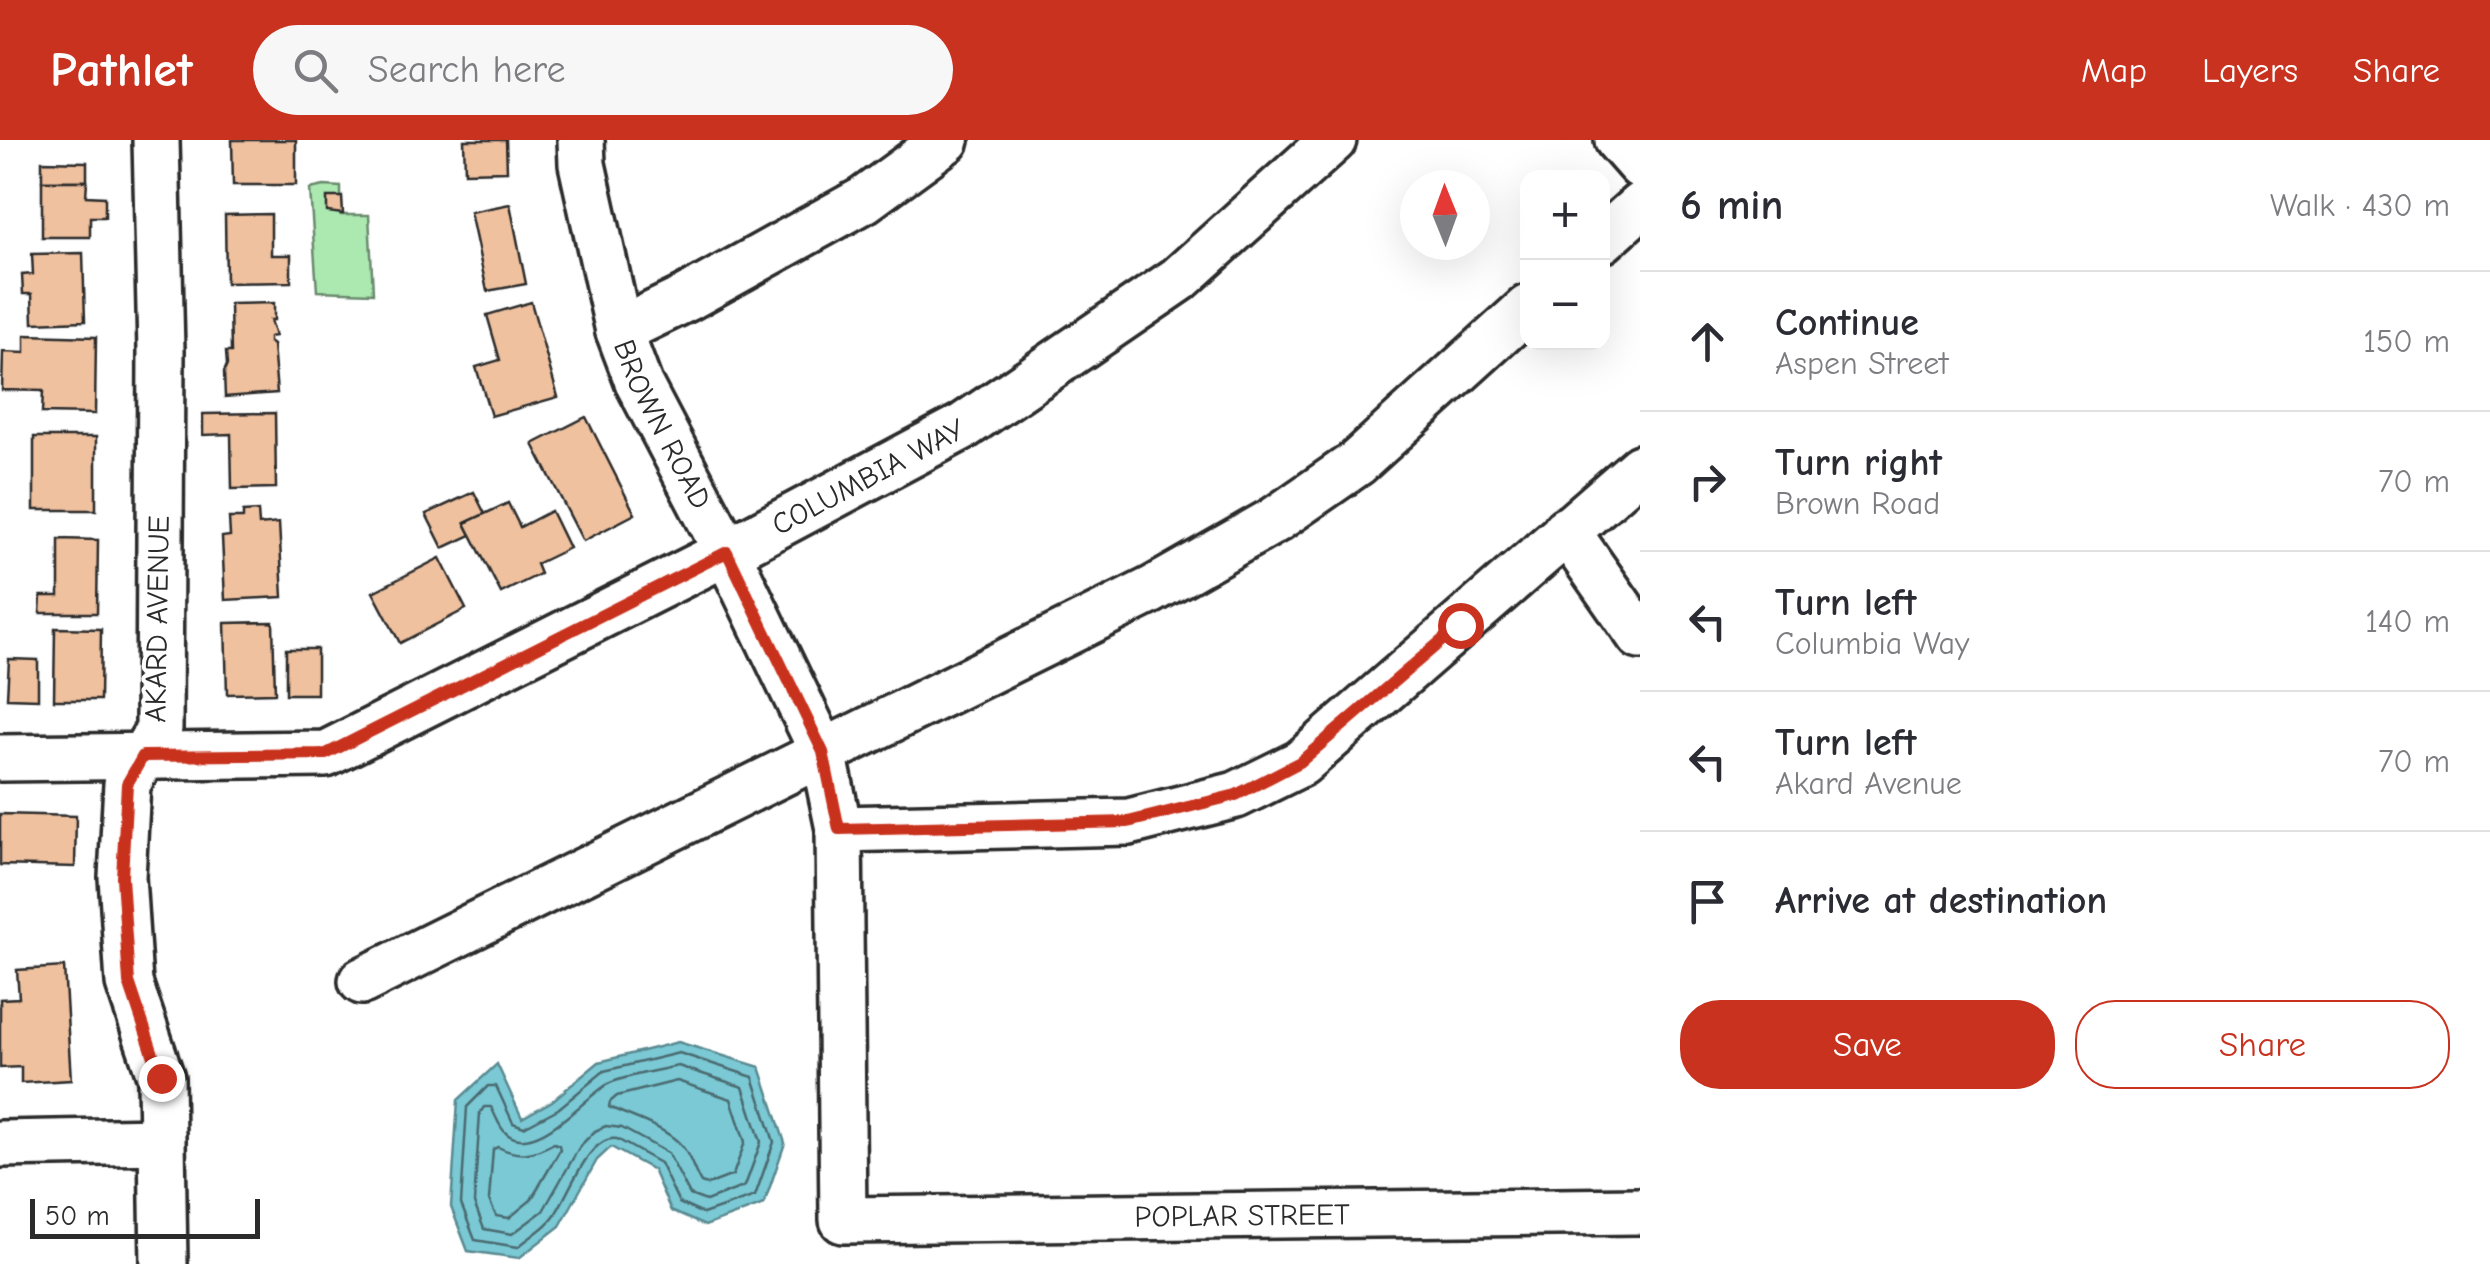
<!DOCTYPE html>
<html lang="en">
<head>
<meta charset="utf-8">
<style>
	:root { --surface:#fff; --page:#f7f7f7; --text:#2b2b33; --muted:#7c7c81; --line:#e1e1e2; --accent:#c8321e }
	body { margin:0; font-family:"Comic Neue",sans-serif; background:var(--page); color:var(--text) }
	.controls { position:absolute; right:30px; top:30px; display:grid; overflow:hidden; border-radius:20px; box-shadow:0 10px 40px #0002 }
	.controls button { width:90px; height:90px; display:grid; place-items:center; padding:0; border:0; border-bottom:2px solid var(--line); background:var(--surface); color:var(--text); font:50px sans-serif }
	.compass { position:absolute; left:1400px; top:30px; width:90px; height:90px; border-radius:50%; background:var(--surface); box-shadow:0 10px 40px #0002; rotate:359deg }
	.scale { position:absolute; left:30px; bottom:25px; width:230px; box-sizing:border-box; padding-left:10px; border:5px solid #2b2b2b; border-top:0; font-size:28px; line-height:35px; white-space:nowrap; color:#2b2b2b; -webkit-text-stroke:8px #fff; paint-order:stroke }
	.stop { position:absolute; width:30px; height:30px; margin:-22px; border:8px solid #c8321e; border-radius:50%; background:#fff }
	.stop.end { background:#c8321e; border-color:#fff; box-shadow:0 2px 10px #0008 }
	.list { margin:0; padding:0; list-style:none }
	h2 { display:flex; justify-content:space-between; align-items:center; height:130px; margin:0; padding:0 40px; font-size:42px }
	h2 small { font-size:32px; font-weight:400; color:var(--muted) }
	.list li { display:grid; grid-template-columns:65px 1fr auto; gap:30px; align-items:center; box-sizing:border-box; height:140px; padding:0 40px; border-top:2px solid var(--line) }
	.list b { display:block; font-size:38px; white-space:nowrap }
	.list p { margin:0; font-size:32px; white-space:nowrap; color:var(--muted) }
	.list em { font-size:32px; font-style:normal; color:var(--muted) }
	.actions { display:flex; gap:20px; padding:30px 40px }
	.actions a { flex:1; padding:22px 0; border:2px solid var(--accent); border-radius:40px; text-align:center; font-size:35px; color:var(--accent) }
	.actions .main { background:var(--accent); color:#fff }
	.icon { flex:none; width:55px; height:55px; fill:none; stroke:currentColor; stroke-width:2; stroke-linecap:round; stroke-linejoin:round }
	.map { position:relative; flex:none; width:1640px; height:1124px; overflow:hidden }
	header { display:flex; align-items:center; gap:60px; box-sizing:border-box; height:140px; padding:0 50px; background:var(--accent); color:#fff }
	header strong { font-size:48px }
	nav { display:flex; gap:55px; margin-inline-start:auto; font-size:35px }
	.search { width:700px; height:90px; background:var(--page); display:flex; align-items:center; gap:25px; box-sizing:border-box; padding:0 35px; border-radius:55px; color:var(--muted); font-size:38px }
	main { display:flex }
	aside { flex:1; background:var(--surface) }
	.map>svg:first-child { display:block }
</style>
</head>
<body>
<header>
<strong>Pathlet</strong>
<div class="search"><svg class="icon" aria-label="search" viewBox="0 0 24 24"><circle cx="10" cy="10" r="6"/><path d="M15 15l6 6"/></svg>Search here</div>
<nav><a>Map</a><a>Layers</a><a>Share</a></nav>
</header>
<main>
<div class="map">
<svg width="1640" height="1124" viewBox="0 0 1640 1124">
	<rect width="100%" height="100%" fill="#fff"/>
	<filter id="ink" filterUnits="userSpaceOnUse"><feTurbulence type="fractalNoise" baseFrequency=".01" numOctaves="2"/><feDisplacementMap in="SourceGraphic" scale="20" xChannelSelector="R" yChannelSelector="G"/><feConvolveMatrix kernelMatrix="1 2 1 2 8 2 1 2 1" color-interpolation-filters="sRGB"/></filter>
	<g filter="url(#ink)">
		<path fill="#abe9b1" stroke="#6b8a6e" stroke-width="2.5" d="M324 46 341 47V75H369L373 153 317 151 310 49Z"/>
		<path fill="#7ac9d5" stroke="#5a8a91" stroke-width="2.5" d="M678 902 760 927 785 1003 764 1064 705 1086 671 1071 653 1030 611 1007 597 1020 560 1086 519 1118 468 1111 451 1067 458 960 497 924 522 978 552 961 599 922Z"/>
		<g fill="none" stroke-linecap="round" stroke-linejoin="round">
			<g stroke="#4b6a6f" stroke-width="2.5">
				<path d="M679 913 753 937 774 1002 755 1056 703 1074 679 1063 660 1023 617 999C588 995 569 1055 554 1076 546 1088 529 1097 518 1107L475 1100 461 1064 467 967 488 946H496L513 983 524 987 558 969 604 931Z"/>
				<path d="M678 926 743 947 761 1002 745 1046 706 1061 690 1055 668 1013 622 988 606 986 595 991 580 1006 543 1071 512 1094 484 1089 474 1063 480 973 484 967H491C496 976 499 988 507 994 536 1017 585 957 608 944 623 936 660 930 678 926Z"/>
				<path d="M677 941 731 959 745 1002 733 1035 707 1045 701 1043C694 1032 691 1017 682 1006 666 987 630 977 609 967L610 962 617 956Z"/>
				<path d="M554 1003 559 1005 560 1010 531 1060 509 1078 496 1076 489 1060 493 1009 498 1007C520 1018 534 1014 554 1003Z"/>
			</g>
		</g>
		<g fill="#efc19f" stroke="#2b2b2b" stroke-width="2.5">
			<path d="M232 0H296V45H233Z"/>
			<path d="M464 0H506L507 31 465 32Z"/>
			<path d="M42 21 87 22V41H42Z"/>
			<path d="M42 41H87L86 56 105 57V77H90V97H42Z"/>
			<path d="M327 57H342L343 74 327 72Z"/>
			<path d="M510 64 526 144 487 151 470 72Z"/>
			<path d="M271 74V115H291V142L226 143 225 75Z"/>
			<path d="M83 113 85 181 33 183 32 154H23L22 135 33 134 32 114Z"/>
			<path d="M531 162 558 257 491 276 476 227 500 220 487 175Z"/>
			<path d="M274 163V180H270L275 196 269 197V202L273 205 277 253 225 257 224 232 227 225 226 212H231L230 164Z"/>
			<path d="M25 195 96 197 95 274 42 273 43 251 2 250 3 212 25 213Z"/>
			<path d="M275 273 276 348 232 349 231 294 203 295V274Z"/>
			<path d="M586 277 635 374 583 401 533 304Z"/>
			<rect x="34" y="297" width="62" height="73"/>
			<path d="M474 352 485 374 465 383 471 395 443 408 426 374Z"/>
			<path d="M508 363 520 387 551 371 569 408 536 424 540 434 501 453 465 383Z"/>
			<path d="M258 371 259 385 279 383 283 457 225 460 222 397 230 396 229 378H243V372Z"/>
			<path d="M59 399 98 400 97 473H40L41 456H59Z"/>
			<path d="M440 418 466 469 400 503 373 452Z"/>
			<path d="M273 482 275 553 227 554 225 483Z"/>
			<path d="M55 488 101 489 100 560H54Z"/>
			<rect x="286" y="509" width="31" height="45"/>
			<path d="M9 519 38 520V559L7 558Z"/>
			<path d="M0 674 76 676 75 727 0 725Z"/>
			<path d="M64 827 71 940 21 943V927L0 928V859L19 858 17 830Z"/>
		</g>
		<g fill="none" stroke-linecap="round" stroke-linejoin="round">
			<defs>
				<g id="minor">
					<path d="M156 0 161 211 159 589 127 644 122 737 129 843 161 938 164 1124"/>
					<path id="s1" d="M581 0 582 24 619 191 639 244 727 412 823 612 839 689 843 1080 1640 1071"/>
					<path d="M1618 0 1640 25"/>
					<path d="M1602 100 1640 66"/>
					<path d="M619 191 687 158 864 60 946 0"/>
					<path d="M1566 390 1640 496"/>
					<path id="s2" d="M0 618 326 614 727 412 964 286 1179 139 1333 0"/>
					<path d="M839 689 1129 682 1236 655 1301 623 1640 328"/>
					<path d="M362 841 1152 450 1275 380 1357 323 1528 168"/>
					<path d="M0 1004 161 1001"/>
				</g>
			</defs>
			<use href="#minor" stroke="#2b2b2b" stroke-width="52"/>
			<use href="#minor" stroke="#fff" stroke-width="45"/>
		</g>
	</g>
	<g fill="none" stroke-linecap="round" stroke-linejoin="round" filter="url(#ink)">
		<path stroke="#c8321e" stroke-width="12" d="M161 938 129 842 122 737 127 644 143 616 326 614 727 412 823 612 839 689 1128 682 1236 655 1300 622 1460 485"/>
	</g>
	<g text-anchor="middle" stroke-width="8" stroke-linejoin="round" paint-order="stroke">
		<g font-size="30" fill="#2b2b2b" stroke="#fff">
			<text dy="10" stroke="none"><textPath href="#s1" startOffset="298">BROWN ROAD</textPath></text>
			<text dy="10" stroke="none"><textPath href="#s2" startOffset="935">COLUMBIA WAY</textPath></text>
			<text transform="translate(157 479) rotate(-89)" y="10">AKARD AVENUE</text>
			<text dy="10" stroke="none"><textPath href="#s1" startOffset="1532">POPLAR STREET</textPath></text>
		</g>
	</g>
</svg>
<div class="controls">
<button>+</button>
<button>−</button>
</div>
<svg class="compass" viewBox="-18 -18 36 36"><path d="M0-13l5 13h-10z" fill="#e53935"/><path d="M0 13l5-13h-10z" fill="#7c7c81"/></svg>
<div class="scale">50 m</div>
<div class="stop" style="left:1460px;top:485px"></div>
<div class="stop end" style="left:161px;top:938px"></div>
</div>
<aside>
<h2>6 min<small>Walk · 430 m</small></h2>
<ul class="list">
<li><svg class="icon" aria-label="ahead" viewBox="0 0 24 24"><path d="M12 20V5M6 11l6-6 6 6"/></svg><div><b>Continue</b><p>Aspen Street</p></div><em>150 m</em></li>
<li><svg class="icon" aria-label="right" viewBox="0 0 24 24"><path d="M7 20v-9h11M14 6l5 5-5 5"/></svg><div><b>Turn right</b><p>Brown Road</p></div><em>70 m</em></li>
<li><svg class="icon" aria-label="left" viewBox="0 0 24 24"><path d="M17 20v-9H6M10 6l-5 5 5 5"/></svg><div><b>Turn left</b><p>Columbia Way</p></div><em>140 m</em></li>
<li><svg class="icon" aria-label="left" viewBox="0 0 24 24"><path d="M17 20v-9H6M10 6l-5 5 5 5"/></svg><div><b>Turn left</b><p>Akard Avenue</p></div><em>70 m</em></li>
<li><svg class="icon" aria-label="arrive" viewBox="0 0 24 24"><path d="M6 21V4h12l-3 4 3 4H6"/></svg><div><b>Arrive at destination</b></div></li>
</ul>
<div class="actions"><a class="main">Save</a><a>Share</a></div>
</aside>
</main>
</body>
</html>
